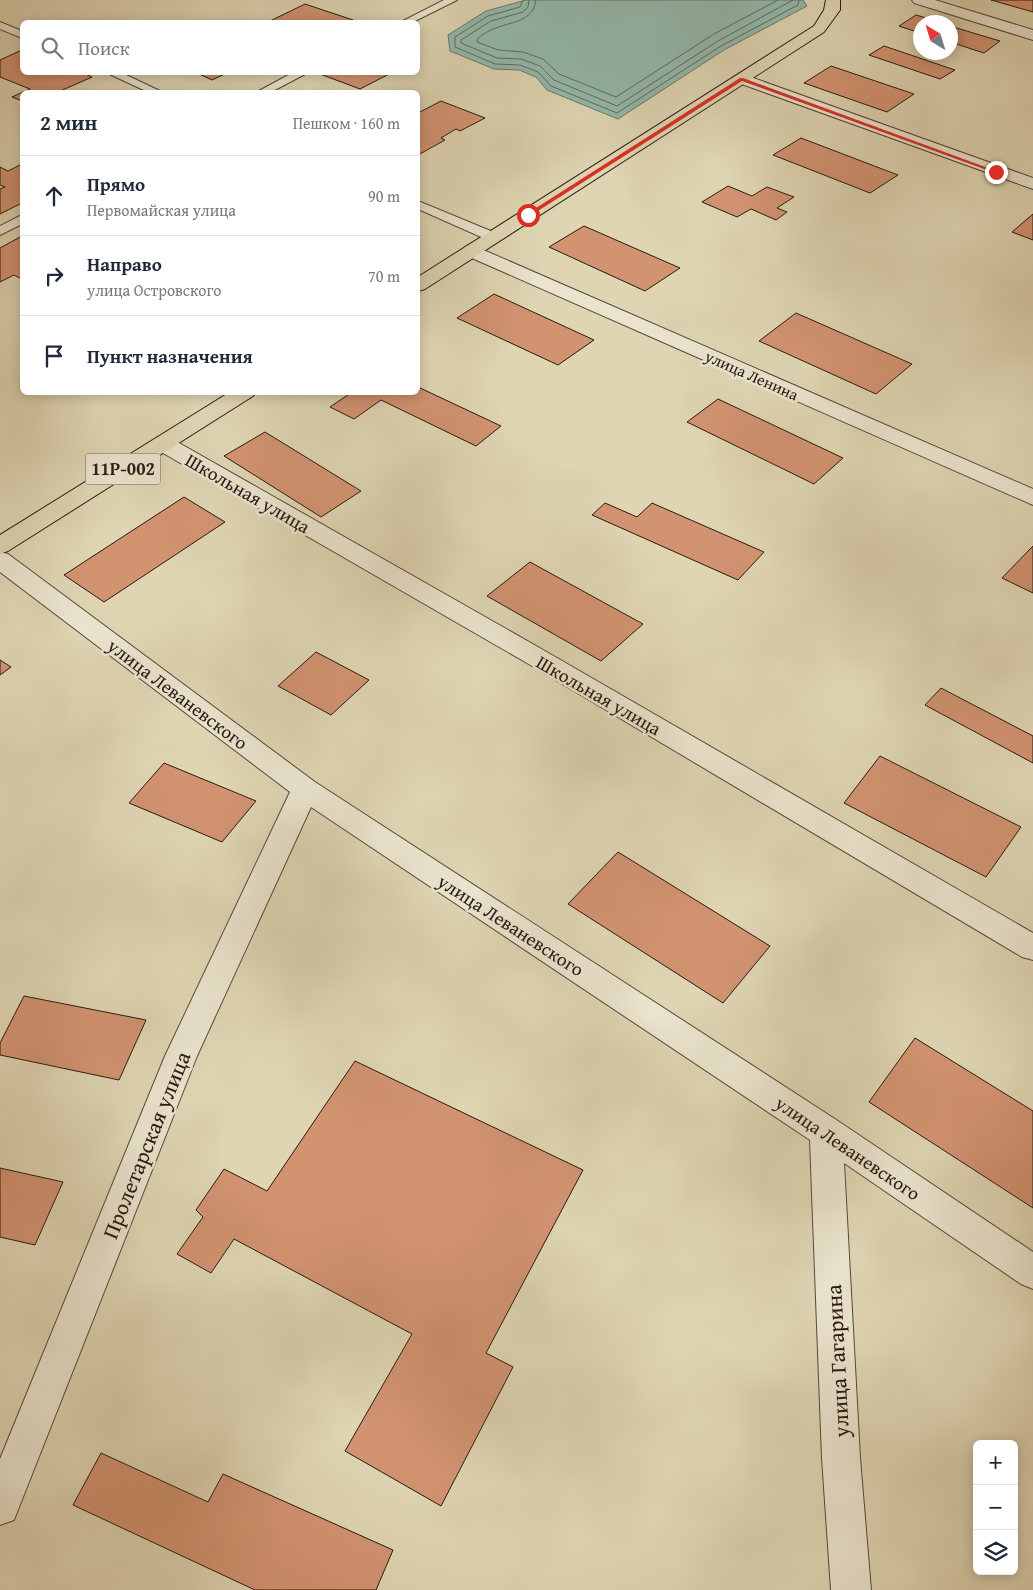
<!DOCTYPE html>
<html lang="ru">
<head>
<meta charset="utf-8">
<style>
	:root { --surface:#fff; --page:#f6f6f7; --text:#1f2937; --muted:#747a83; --line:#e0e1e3 }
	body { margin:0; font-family:"Gentium Book Plus",serif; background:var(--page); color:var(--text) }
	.controls { position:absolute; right:15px; bottom:15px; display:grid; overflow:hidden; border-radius:8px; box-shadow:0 2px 12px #0003 }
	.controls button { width:45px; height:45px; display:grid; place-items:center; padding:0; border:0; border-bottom:1px solid var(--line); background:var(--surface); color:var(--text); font:25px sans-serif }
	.compass { position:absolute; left:913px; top:15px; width:45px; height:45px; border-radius:50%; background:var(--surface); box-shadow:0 2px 12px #0003; rotate:322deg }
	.stop { position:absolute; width:15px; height:15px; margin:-11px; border:4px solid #d93025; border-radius:50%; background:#fff }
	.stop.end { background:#d93025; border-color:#fff; box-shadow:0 1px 5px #0008 }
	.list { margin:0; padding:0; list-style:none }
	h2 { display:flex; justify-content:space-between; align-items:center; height:65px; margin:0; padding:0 20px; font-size:21px }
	h2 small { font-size:16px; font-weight:400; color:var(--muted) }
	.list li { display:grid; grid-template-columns:32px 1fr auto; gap:15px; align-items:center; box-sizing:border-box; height:80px; padding:0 20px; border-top:1px solid var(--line) }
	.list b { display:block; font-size:19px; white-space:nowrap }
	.list p { margin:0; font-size:16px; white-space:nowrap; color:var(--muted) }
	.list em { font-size:16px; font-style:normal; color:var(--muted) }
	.icon { flex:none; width:28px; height:28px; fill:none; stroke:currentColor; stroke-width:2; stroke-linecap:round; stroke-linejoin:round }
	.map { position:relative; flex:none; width:1033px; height:1590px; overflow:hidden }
	.search { position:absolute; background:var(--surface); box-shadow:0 2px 12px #0003; left:20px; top:20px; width:400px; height:55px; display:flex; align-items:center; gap:12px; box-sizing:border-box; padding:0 18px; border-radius:8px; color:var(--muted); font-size:19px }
	.panel { position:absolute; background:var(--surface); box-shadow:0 2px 12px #0003; left:20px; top:90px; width:400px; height:305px; border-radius:8px }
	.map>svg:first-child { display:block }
</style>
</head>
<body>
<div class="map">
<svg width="1033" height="1590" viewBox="0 0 1033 1590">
	<rect width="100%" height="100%" fill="#dfd5b3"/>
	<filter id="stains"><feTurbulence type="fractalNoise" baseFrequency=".004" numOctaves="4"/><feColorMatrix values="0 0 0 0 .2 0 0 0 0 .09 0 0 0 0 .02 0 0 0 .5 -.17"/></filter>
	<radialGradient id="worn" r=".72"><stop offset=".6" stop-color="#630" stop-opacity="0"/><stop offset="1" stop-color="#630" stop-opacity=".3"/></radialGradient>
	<path fill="#93b9ac" stroke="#69796f" d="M526 0H803L807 6 724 50 618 119 547 90 536 77 519 70 494 69 450 51 448 35 486 11Z"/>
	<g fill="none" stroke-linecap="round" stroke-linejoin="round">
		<g stroke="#5e6a60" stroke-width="1">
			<path d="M523 0 520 7 488 16 455 37V47L495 64 520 65 538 72 551 86 617 113 721 46 798 5 799 0"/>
			<path d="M529 0 528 7 523 12 491 21 461 40V43L497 58 521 59 540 66 554 80 617 106 718 41 793 0"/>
			<path d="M536 0C533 22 513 21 496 28 489 30 484 34 478 38L477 42 498 50 523 52 543 59 559 74 616 97 714 34 778 0"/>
		</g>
	</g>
	<g fill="#d29371" stroke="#291a13">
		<path d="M991 0H1033V12Z"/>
		<path d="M305 4 353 20 347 22H268Z"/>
		<path d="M916 15 940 22H920V33L899 26Z"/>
		<path d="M950 26 1000 41 984 53 950 42Z"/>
		<path d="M884 46 955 70 940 79 869 55Z"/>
		<path d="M22 50V72H81L92 77 58 92H22V101L12 97 30 89 0 77V60Z"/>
		<path d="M831 66 914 94 887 112 804 83Z"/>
		<path d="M195 72H229L212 80Z"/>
		<path d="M322 72H393L360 89 320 74Z"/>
		<path d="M441 101 485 118 460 131 456 129 441 138 445 140 418 155V113Z"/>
		<path d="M801 138 898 175 870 193 773 155Z"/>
		<path d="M22 164V203L0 214V189L5 187 0 185V167L8 171Z"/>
		<path d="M728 186 752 196 767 187 794 197 777 208 787 212 776 220 751 209 737 217 702 202Z"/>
		<path d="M1033 214V240L1012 232Z"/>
		<path d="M584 226 680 268 645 291 549 247Z"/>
		<path d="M22 236V279L14 275 0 282V248Z"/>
		<path d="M494 294 594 340 558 365 457 318Z"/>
		<path d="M796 313 912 364 876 394 759 341Z"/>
		<path d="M418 387 501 426 476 446 381 400 354 419 330 407 352 392H418Z"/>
		<path d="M718 399 843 458 814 484 687 422Z"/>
		<path d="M265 432 361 491 321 517 224 456Z"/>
		<path d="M184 497 225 522 104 602 64 575Z"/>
		<path d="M605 503 637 517 652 503 764 552 738 580 592 515Z"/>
		<path d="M1033 546V593L1002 578Z"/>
		<path d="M530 562 643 624 601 661 487 596Z"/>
		<path d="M316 652 369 680 331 715 278 686Z"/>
		<path d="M0 660 11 667 0 675Z"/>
		<path d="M941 688 1033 736V763L925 705Z"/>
		<path d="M880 756 1021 827 986 877 844 803Z"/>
		<path d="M164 763 256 801 222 842 129 803Z"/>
		<path d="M618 852 770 946 723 1003 568 904Z"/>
		<path d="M24 996 146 1020 119 1080 0 1055V1043Z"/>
		<path d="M915 1038 1033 1111V1208L869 1102Z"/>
		<path d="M355 1061 583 1170 486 1353 513 1367 441 1506 345 1451 412 1334 234 1239 211 1273 177 1254 203 1217 196 1210 224 1169 267 1191Z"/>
		<path d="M0 1168 63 1182 35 1245 0 1237Z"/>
		<path d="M101 1453 208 1502 223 1474 393 1550 376 1590H255L73 1505Z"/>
	</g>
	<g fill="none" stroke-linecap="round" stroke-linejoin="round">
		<defs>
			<g id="service">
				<path d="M444 0H457L413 22H401Z"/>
				<path d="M0 22 22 31V38L0 29Z"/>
				<path d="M105 72H120L162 92H148Z"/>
				<path d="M294 72H309L271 92H257Z"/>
				<path d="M418 201 498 234 499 237 493 241 488 240 418 209Z"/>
				<path d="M22 215V224L0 235V226Z"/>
			</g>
			<g id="minor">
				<path d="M912 0H935L1033 30V40L914 3Z"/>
				<path d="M742 74 1033 178V189L736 82 734 79 736 76Z"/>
				<path d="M472 245 1033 489V505L465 255 463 251 465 247Z"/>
				<path d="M164 437 172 439 545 651 1033 933V960L1022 957 527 663 156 449 153 444 156 439Z"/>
				<path d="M0 552 8 554 315 782 838 1121 1033 1252V1289L1021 1284 844 1163 860 1458 871 1590H831L822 1458 810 1140 311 807 197 1056 14 1520 0 1525V1459L165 1056 290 792 0 572Z"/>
			</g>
			<g id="primary">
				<path d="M826 0H840V10L824 32 425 289 418 291V277L814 26 824 10Z"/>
				<path d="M230 392H256L253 396 8 551 0 554V535Z"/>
			</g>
		</defs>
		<use href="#service" stroke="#56493b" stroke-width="2"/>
		<use href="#minor" stroke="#56493b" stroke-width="2"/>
		<use href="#primary" stroke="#291a13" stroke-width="2"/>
		<use href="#service" fill="#eae4ce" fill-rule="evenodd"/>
		<use href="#minor" fill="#eae4ce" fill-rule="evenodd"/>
		<use href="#primary" fill="#dfd5b3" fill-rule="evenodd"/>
	</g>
	<path fill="#d93025" d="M740 78H743L999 172 995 173 742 81 530 216 525 215Z"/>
	<g text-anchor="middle" stroke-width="5" stroke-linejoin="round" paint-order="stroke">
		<g font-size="16" fill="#291a13" stroke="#eae4ce">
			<text transform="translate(752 375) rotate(24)" y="6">улица Ленина</text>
		</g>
		<rect fill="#eae4ce" stroke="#63574b" stroke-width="1" x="85.5" y="453.5" width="75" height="31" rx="4"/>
		<g font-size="18" font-weight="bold" fill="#291a13">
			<text x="123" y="475">11Р-002</text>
		</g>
		<g font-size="19" fill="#291a13" stroke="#eae4ce">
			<text transform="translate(248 493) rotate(30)" y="7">Школьная улица</text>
			<text transform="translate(178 694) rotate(37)" y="7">улица Леваневского</text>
			<text transform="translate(599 695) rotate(30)" y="7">Школьная улица</text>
			<text transform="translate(511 925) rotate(33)" y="7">улица Леваневского</text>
			<text transform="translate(848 1148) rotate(34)" y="7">улица Леваневского</text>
		</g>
		<g font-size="22" fill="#291a13" stroke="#eae4ce">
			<text transform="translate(146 1145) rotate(-68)" y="8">Пролетарская улица</text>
			<text transform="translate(837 1361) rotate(-93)" y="8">улица Гагарина</text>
		</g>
	</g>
	<rect width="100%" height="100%" filter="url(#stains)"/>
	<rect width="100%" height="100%" fill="url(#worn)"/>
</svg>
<div class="controls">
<button>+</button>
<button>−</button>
<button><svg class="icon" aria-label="layers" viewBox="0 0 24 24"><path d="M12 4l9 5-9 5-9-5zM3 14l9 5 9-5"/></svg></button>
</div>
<svg class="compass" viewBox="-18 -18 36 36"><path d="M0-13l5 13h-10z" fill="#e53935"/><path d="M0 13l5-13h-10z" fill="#747a83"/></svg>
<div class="stop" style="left:528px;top:215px"></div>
<div class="stop end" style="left:996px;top:172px"></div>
<div class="search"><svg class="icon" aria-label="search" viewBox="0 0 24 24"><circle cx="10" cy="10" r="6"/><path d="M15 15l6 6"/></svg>Поиск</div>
<section class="panel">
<h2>2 мин<small>Пешком · 160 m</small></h2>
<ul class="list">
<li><svg class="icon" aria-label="ahead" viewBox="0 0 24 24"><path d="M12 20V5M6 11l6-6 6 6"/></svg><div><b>Прямо</b><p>Первомайская улица</p></div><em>90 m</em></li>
<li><svg class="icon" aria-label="right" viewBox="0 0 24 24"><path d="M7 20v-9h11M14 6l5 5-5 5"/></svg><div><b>Направо</b><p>улица Островского</p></div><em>70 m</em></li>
<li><svg class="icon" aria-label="arrive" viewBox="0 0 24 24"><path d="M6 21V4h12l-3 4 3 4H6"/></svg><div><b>Пункт назначения</b></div></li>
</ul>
</section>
</div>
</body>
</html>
